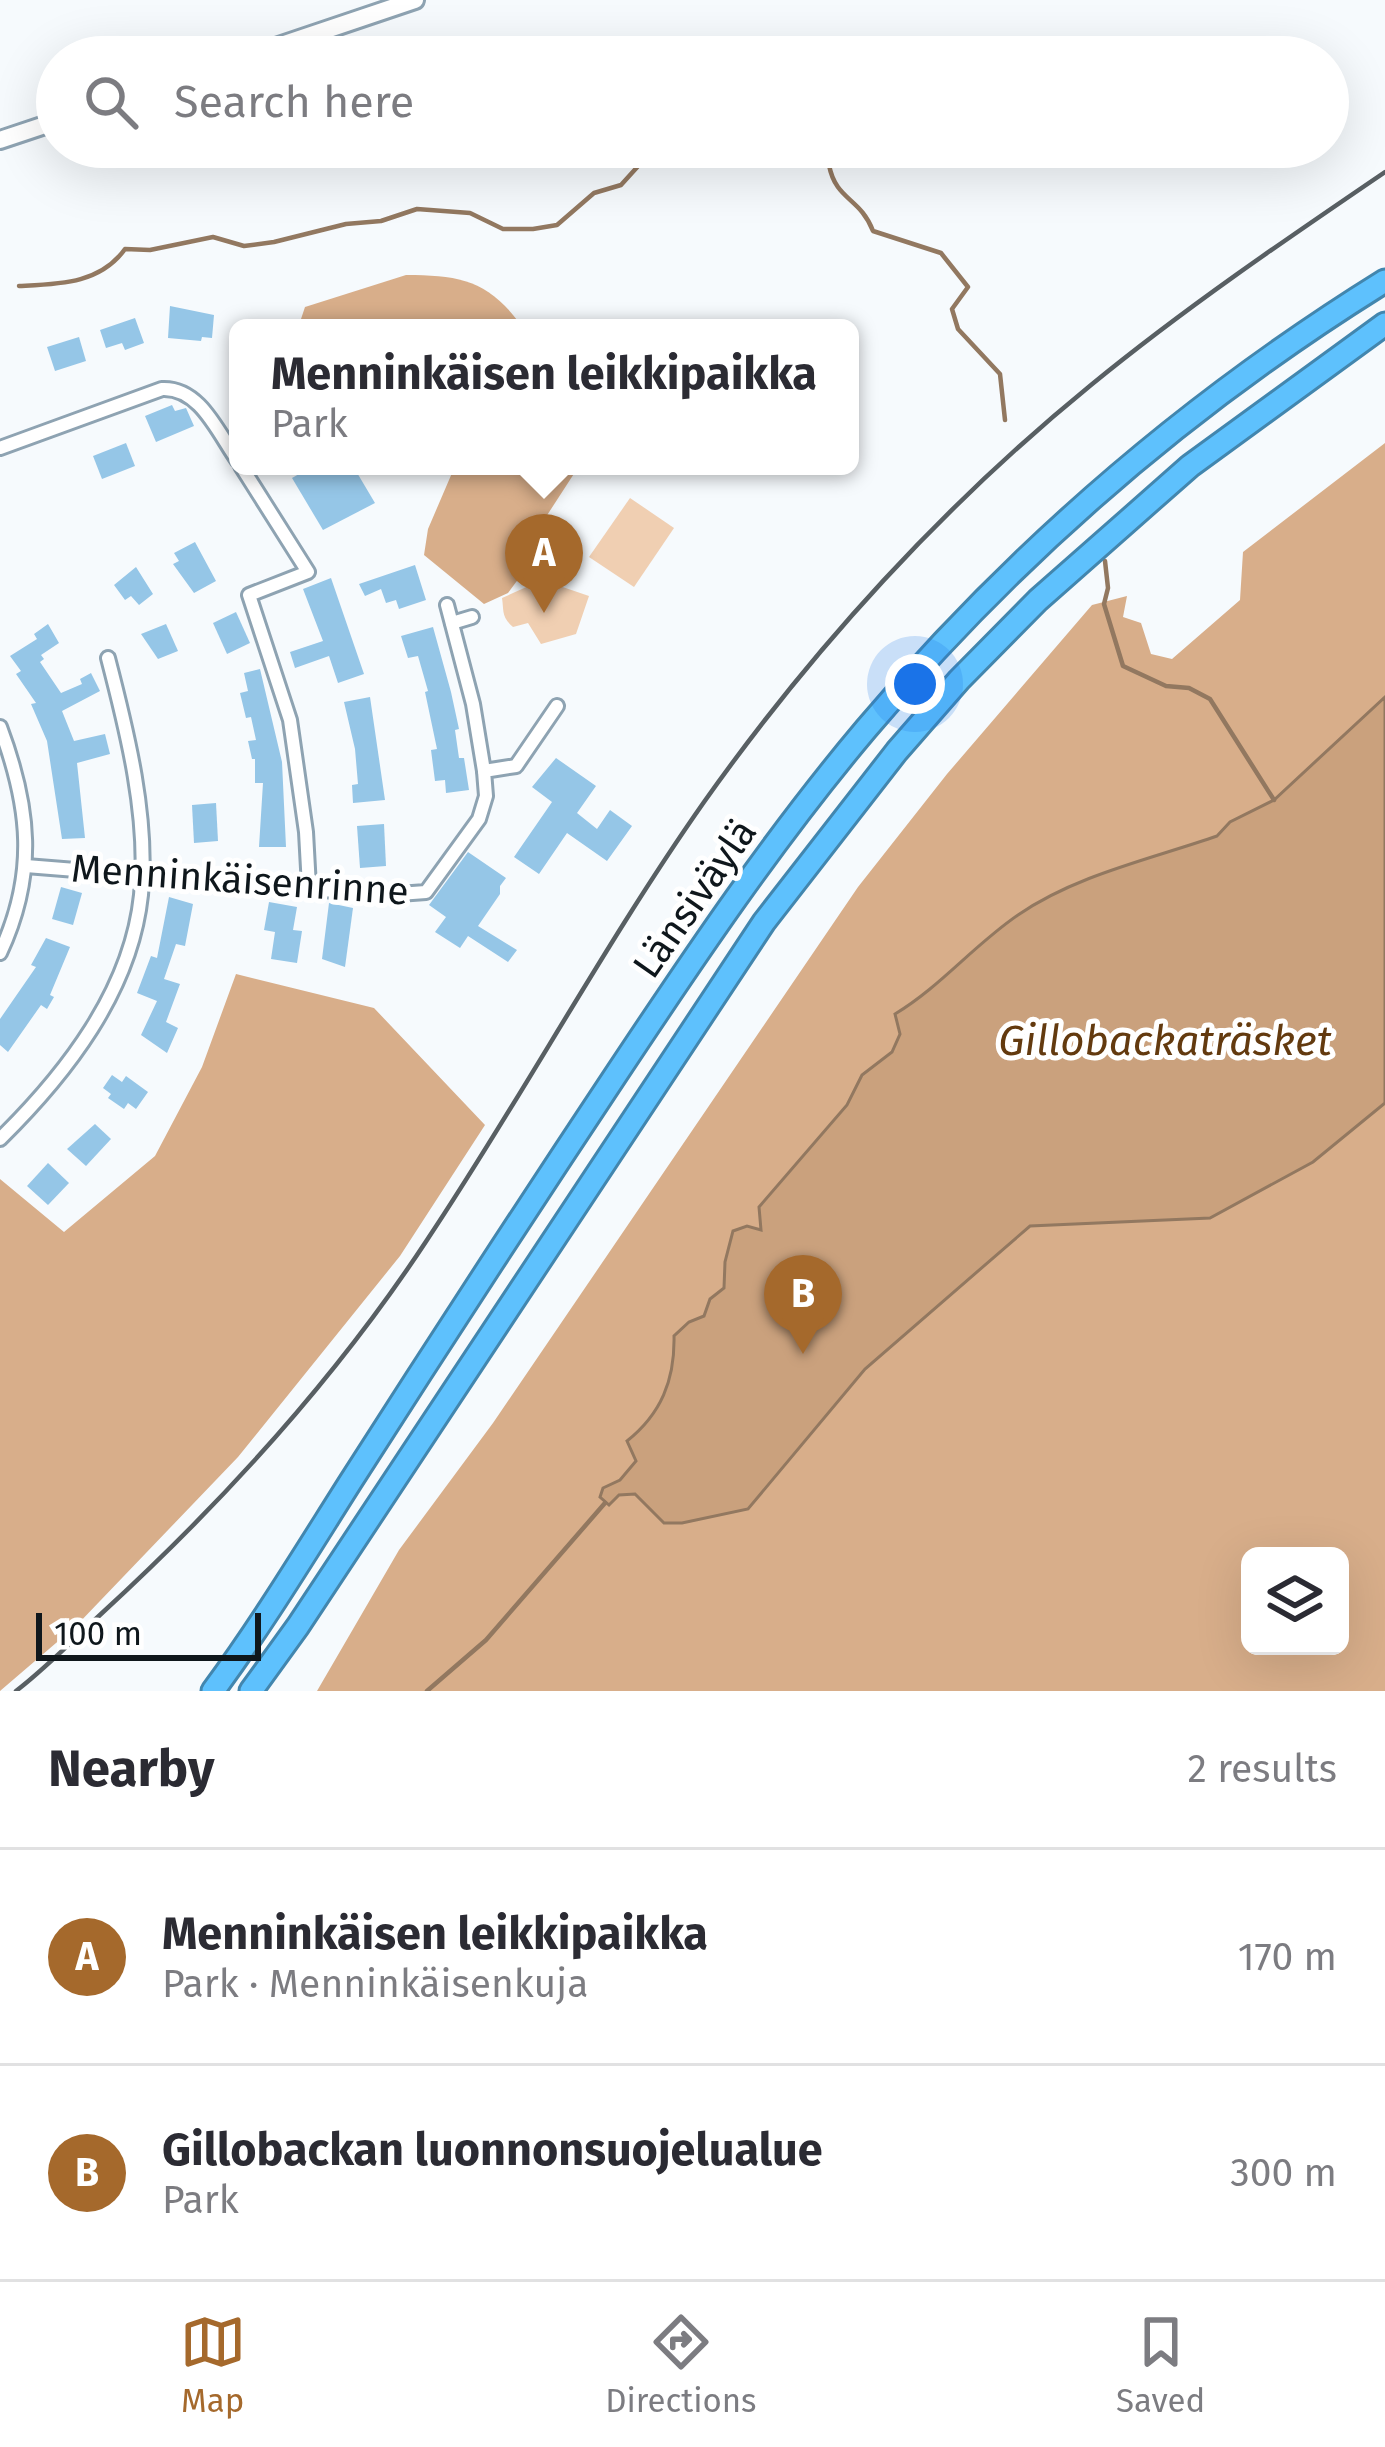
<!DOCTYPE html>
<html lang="en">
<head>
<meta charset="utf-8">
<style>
	:root { --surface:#fff; --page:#f7f7f7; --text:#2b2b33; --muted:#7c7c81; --line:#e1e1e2; --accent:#a5692c }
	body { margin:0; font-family:"Fira Sans",sans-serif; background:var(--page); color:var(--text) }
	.controls { position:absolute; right:36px; bottom:36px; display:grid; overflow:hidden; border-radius:18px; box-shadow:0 12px 48px #0002 }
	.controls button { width:108px; height:108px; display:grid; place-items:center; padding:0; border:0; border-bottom:3px solid var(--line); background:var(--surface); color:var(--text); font:60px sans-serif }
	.scale { position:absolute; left:36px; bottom:30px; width:225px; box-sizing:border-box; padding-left:12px; border:6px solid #0f171c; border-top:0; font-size:33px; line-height:42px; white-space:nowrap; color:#0f171c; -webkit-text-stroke:9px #fff; paint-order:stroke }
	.you { position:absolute; left:915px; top:684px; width:42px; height:42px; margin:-30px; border:9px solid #fff; border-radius:50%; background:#1a73e8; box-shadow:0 0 0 18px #1a73e833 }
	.badge { display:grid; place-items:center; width:78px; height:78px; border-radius:50%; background:var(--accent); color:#fff; font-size:39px; font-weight:700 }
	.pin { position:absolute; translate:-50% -99px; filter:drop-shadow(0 3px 6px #0008) }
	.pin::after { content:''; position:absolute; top:63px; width:42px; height:36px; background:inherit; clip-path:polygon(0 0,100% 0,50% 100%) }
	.popup { position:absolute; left:229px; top:319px; width:630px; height:156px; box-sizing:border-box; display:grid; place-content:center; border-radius:18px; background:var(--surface); filter:drop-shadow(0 3px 9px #0005); font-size:39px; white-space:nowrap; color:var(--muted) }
	.popup b { font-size:45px; color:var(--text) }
	.popup::after { content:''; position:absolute; left:50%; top:100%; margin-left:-24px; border:24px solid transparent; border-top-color:var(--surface) }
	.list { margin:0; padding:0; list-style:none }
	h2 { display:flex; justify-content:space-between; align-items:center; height:156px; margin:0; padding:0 48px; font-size:51px }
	h2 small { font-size:39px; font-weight:400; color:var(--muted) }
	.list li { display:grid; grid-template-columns:78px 1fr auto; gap:36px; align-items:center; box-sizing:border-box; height:216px; padding:0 48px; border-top:3px solid var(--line) }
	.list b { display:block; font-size:45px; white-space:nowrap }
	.list p { margin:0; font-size:39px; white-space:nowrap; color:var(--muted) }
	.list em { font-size:39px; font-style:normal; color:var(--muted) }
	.icon { flex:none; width:66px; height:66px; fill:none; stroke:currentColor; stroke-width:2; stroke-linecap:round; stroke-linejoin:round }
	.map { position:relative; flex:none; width:1385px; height:1691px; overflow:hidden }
	.search { position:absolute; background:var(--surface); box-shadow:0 12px 48px #0002; left:36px; right:36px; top:36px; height:132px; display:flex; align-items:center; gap:30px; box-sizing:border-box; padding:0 42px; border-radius:66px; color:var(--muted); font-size:45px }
	.sheet { height:588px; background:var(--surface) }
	nav { display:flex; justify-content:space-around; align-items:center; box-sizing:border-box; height:168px; border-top:3px solid var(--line); background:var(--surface); font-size:33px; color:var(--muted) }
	nav a { display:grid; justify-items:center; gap:6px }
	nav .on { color:var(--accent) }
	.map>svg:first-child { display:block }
</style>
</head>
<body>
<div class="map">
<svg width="1385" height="1691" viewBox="0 0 1385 1691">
	<rect width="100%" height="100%" fill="#f6fafd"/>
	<g fill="#f0cfb2">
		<path d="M630 498 674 528 634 587 589 557Z"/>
		<path d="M542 580 589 596 576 634 541 644 528 623 513 627C501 617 504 610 502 598Z"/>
	</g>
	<g fill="#d8ae8a" fill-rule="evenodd">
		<path d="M406 275C461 275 490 281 523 328H298L305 307Z"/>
		<path d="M1385 443V1691H317L399 1550 493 1423 858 887 947 774 1092 605 1127 596 1123 617 1141 623 1151 654 1172 659 1240 600 1243 552ZM1250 1556H1340V1646H1250Z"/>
		<path d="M455 466H579L542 523 536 555 508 593 484 604 424 555 428 529Z"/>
		<path d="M236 974 374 1008 485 1125 400 1256 238 1457 77 1625 0 1691V1179L64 1232 155 1156 202 1067Z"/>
	</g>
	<path fill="#caa17d" stroke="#927860" stroke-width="3" d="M1385 697V1103L1313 1162 1210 1218 1030 1226 865 1369 748 1509 682 1523H664L635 1494 619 1495 609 1505 600 1497 603 1488 620 1480 636 1461 627 1441C661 1414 675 1380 674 1336L689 1322 704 1316 710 1299 724 1288 725 1262 733 1231 747 1226 761 1230 759 1207 847 1105 862 1075 892 1052 900 1034 895 1014C940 987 974 945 1018 915 1076 875 1151 859 1217 836L1230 822 1274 800Z"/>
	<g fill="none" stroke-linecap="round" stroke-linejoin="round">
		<g stroke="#927860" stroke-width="4.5">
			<path d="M800 147 829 165C836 201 860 197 873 231L941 253 968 287 952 309 958 329 1000 374 1005 420"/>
			<path d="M19 286C59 284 100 284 125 249L150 250 213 237 244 246 274 242 346 224 381 221 417 209 470 213 503 229H533L557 225 594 193 621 185 640 164 667 163 691 147"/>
			<path d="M1105 561 1108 588 1104 604 1123 666 1166 686 1189 688 1210 699 1274 800"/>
			<path d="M427 1691 486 1640 605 1503"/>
		</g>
	</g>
	<g fill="#95c6e7">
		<path d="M170 306 214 315 212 338 202 337 201 341 168 338Z"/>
		<path d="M135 318 144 343 125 350 122 343 106 348 100 330Z"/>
		<path d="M79 337 86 361 55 371 47 347Z"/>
		<path d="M172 405 175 411 186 408 194 426 156 442 145 416Z"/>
		<path d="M126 443 135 466 102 479 93 456Z"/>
		<path d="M313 466H353L375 503 323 530 292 478Z"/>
		<path d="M195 542 216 581 194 593 173 564 179 561 174 553Z"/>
		<path d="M415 565 426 600 399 609 396 600 386 603 381 589 365 596 359 584Z"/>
		<path d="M136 567 153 594 139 605 131 596 125 600 114 585Z"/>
		<path d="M331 578 364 674 338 683 329 656 295 668 290 652 323 641 303 589Z"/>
		<path d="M236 612 250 643 227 654 213 623Z"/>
		<path d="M48 624 59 643 41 655 44 659 40 662 61 693 82 684 80 679 91 673 100 691 62 711 74 741 105 734 110 754 77 763 85 838 62 839 47 741 31 704 36 703 16 674 21 671 10 656 37 639 34 634Z"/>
		<path d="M166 624 178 651 158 659 141 634Z"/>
		<path d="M433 627 451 692 459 729 455 730 459 758H464L469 790 446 793 445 780 435 781 431 750 437 749 425 692 428 691 418 656 408 658 401 636Z"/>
		<path d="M260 669 282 762 286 847H259L263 783H255V759H252L248 741 256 740 251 717 246 718 240 693 248 691 244 673Z"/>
		<path d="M370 697 385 800 353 803 352 785 358 784 355 749 344 702Z"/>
		<path d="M556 758 596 786 577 813 597 829 610 810 632 826 607 861 567 833 539 874 514 857 552 802 532 787Z"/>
		<path d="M216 803 218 841 194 843 192 805Z"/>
		<path d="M384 824 386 866 360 868 357 826Z"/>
		<path d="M468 852 506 878 500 886V894L478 926 517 950 508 962 468 936 460 948 435 932 446 917 429 905Z"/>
		<path d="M61 887 82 893 73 925 52 919Z"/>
		<path d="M169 897 193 904 185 946 176 944 164 979 180 984 166 1022 178 1028 167 1053 141 1035 157 1001 137 993 151 956 157 958Z"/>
		<path d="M269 902 297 907 293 930 302 931 297 963 271 959 275 932 264 930Z"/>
		<path d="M329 903 353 908 345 967 322 959Z"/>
		<path d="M46 938 70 947 50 995 54 997 47 1009 41 1005 8 1052 0 1045V1019L36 967 31 965Z"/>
		<path d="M112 1075 122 1082 126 1076 148 1092 136 1109 128 1103 124 1109 108 1098 111 1094 103 1088Z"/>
		<path d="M95 1124 111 1139 86 1166 67 1149Z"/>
		<path d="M48 1163 69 1183 48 1205 27 1186Z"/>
	</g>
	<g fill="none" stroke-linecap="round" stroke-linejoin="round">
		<defs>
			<g id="minor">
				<path d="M0 448 162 389C200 387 218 433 238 461"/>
				<path d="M241 466 308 572 249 595 290 720 306 832 309 887"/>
				<path d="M447 605 473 704 484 771"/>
				<path d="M452 623 472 617"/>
				<path d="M0 727C30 807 37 874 0 953"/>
				<path d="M26 866 385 895 426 892 479 819 486 796 484 771 516 766 557 706"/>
				<path d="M0 1139C66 1074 131 991 141 895 149 819 127 731 108 658"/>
			</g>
			<g id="secondary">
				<path d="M246 57 415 0"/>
				<path d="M0 140 57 121"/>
			</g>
			<g id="motorway">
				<path d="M213 1691C263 1623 306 1552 351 1481 438 1345 526 1210 615 1076 694 957 774 838 866 729 1014 554 1190 402 1385 281"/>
				<path d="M251 1691 298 1626 764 922 897 751 959 680 1038 600 1190 466 1385 324"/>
			</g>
		</defs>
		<use href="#minor" stroke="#8ea3b2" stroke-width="18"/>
		<use href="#secondary" stroke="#8ea3b2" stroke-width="22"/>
		<use href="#motorway" stroke="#4286ae" stroke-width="27"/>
		<use href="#minor" stroke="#fff" stroke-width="12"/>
		<use href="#secondary" stroke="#fff" stroke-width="16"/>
		<use href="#motorway" stroke="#5ec1fd" stroke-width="21"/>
		<path stroke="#585f63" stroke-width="4.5" d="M16 1691C46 1668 73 1640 101 1614 222 1503 337 1377 427 1240 523 1096 605 943 704 802 813 648 945 504 1091 385 1185 308 1285 240 1385 172"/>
	</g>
	<g text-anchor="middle" stroke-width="10" stroke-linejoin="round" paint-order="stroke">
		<g font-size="39" fill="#0f171c" stroke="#fff">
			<text transform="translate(240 879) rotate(4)" y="14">Menninkäisenrinne</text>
			<text transform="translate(694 898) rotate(-55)" y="14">Länsiväylä</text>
		</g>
		<g font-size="42" font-style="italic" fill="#633a0f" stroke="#fff">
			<text x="1165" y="1055">Gillobackaträsket</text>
		</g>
	</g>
</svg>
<div class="controls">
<button><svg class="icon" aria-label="layers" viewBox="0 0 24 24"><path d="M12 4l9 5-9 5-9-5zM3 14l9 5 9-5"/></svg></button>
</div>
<div class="scale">100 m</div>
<div class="you"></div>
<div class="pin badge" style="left:544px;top:613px">A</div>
<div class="popup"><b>Menninkäisen leikkipaikka</b>Park</div>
<div class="pin badge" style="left:803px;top:1354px">B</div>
<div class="search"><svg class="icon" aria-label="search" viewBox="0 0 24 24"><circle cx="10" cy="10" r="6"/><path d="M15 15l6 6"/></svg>Search here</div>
</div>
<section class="sheet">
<h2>Nearby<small>2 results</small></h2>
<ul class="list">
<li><span class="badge">A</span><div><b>Menninkäisen leikkipaikka</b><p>Park · Menninkäisenkuja</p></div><em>170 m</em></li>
<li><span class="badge">B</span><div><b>Gillobackan luonnonsuojelualue</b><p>Park</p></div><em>300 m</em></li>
</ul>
</section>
<nav>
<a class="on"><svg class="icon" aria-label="map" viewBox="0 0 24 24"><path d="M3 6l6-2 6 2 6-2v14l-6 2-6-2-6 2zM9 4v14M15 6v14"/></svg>Map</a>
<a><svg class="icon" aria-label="directions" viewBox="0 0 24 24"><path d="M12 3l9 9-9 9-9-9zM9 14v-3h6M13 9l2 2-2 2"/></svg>Directions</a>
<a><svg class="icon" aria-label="saved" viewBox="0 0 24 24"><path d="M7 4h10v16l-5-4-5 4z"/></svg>Saved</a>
</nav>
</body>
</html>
